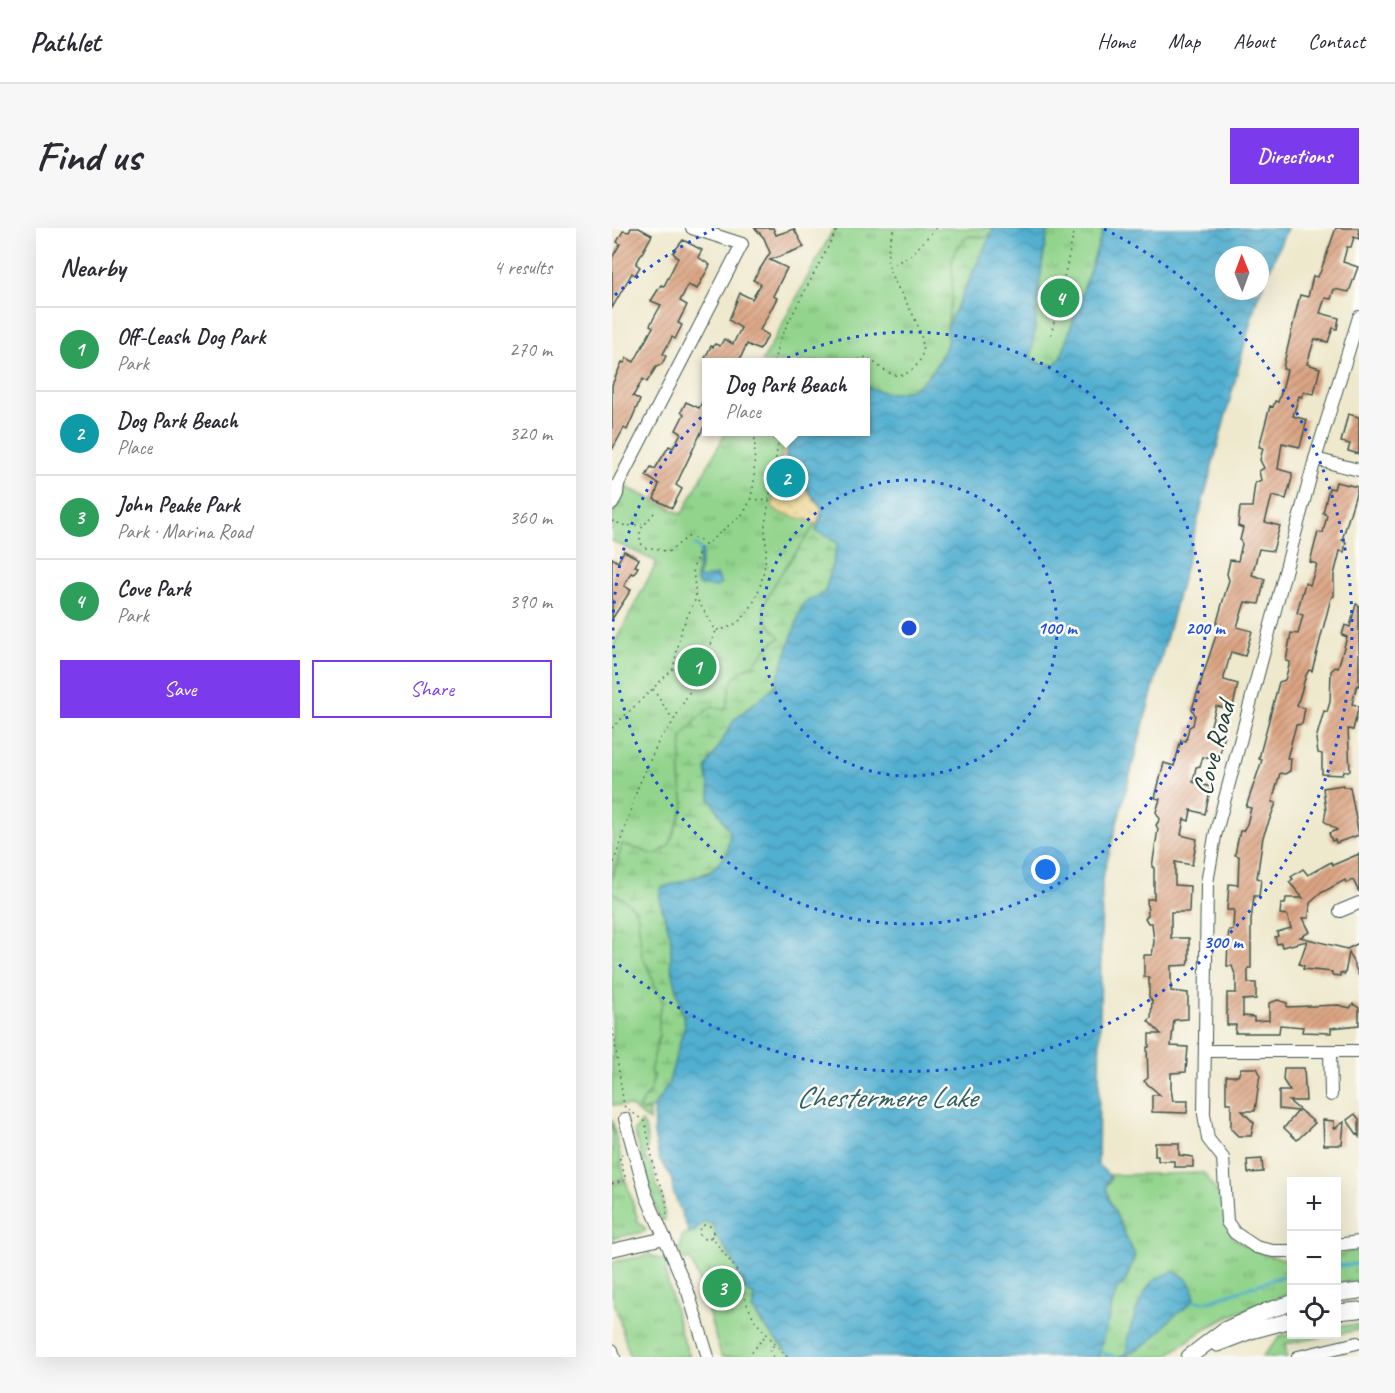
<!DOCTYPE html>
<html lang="en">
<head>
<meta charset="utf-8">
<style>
	:root { --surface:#fff; --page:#f7f7f7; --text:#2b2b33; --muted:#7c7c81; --line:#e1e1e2; --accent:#7c3aed }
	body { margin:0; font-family:Caveat,sans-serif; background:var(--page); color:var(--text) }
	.controls { position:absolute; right:18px; bottom:18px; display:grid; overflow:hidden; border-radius:0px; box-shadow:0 6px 24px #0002 }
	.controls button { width:54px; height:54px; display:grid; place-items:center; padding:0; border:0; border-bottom:2px solid var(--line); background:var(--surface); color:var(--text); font:30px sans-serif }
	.compass { position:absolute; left:603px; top:18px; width:54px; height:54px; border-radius:50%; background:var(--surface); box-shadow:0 6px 24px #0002; rotate:359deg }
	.you { position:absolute; left:434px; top:642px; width:21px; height:21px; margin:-15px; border:4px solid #fff; border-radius:50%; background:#1a73e8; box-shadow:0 0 0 9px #1a73e833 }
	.badge { display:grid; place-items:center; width:39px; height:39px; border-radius:50%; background:var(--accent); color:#fff; font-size:20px; font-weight:700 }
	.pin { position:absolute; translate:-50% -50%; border:3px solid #fff; box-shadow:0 2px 6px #0006 }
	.popup { position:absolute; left:90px; top:130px; width:168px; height:78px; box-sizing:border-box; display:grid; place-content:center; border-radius:0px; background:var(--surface); filter:drop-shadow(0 2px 4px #0005); font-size:20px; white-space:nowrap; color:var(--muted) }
	.popup b { font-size:22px; color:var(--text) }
	.popup::after { content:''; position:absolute; left:50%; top:100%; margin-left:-12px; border:12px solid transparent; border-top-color:var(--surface) }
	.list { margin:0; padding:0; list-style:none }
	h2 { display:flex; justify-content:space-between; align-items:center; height:78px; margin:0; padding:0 24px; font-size:26px }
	h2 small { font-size:20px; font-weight:400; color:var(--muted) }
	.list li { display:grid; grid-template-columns:39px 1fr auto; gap:18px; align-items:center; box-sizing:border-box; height:84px; padding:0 24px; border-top:2px solid var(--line) }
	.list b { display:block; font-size:22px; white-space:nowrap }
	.list p { margin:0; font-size:20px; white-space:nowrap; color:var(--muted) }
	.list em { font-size:20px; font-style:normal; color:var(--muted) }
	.actions { display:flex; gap:12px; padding:18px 24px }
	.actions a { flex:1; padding:14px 0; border:2px solid var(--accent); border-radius:0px; text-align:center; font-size:21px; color:var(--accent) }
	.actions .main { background:var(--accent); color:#fff }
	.icon { flex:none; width:33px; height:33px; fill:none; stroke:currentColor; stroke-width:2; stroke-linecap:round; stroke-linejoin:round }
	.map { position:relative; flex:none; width:747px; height:1129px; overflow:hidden; border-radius:0px }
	header { display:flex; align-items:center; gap:36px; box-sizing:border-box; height:84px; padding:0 30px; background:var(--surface); border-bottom:2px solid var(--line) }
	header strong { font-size:28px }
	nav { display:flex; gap:33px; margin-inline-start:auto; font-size:21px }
	.intro { display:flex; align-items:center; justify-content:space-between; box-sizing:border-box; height:144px; padding:0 36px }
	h1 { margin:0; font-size:42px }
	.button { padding:15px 27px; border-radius:0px; background:var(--accent); color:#fff; font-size:21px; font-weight:700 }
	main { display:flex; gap:36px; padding:0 36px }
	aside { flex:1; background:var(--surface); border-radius:0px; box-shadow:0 6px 24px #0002 }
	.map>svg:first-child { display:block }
</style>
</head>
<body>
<header>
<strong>Pathlet</strong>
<nav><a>Home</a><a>Map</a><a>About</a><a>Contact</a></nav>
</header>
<div class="intro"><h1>Find us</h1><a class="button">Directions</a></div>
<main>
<aside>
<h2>Nearby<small>4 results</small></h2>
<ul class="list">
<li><span class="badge" style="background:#2e9e5b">1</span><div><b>Off-Leash Dog Park</b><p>Park</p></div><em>270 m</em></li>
<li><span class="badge" style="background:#0f9aa8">2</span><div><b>Dog Park Beach</b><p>Place</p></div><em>320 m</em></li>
<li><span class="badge" style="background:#2e9e5b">3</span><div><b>John Peake Park</b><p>Park · Marina Road</p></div><em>360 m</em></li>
<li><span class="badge" style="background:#2e9e5b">4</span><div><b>Cove Park</b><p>Park</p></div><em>390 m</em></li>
</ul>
<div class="actions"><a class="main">Save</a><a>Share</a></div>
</aside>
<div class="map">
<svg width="747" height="1129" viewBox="0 0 747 1129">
	<defs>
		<pattern id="grass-tufts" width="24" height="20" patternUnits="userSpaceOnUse" patternTransform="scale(1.5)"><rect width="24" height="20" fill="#92d48c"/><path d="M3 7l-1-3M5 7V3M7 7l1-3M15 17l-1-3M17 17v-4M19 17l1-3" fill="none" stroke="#77ad73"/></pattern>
		<pattern id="wetland-marsh" width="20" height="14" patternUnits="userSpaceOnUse" patternTransform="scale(1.5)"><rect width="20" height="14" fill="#92d48c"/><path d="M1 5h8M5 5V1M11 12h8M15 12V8" fill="none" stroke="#77ad73"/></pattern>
		<pattern id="sand-dots" width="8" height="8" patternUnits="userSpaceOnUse" patternTransform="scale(1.5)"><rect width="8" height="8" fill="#eeda9e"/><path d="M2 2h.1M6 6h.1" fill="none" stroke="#ccbc89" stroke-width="1.8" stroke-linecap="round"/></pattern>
		<pattern id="water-waves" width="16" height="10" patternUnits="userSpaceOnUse" patternTransform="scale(1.5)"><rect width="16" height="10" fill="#51afd0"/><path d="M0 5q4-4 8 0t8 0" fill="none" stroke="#4390aa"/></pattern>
		<pattern id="building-hatch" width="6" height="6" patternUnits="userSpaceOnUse" patternTransform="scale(1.5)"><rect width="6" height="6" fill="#dca483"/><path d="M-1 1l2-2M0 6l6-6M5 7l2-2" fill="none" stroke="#b2876c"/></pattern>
	</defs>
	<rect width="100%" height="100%" fill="#fdfcf7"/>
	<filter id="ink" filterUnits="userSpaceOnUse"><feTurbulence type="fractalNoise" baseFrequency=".0167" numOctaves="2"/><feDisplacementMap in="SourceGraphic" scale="12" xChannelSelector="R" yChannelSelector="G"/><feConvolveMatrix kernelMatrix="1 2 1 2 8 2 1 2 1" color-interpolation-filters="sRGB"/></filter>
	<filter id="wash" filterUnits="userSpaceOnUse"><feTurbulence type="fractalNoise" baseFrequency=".008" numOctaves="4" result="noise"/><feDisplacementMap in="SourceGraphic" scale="24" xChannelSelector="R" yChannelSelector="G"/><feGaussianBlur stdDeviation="1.35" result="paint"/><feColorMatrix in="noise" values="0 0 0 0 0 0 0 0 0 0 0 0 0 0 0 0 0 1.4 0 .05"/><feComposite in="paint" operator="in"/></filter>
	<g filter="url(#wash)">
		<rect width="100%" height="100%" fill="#eee8cc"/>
		<g fill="url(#grass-tufts)" stroke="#588860" stroke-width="1.5">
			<path d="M222 0H382L335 99C337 113 335 118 328 130 312 161 286 174 254 158V134H150Z"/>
			<path d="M437 0H492L449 129 443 136C434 137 425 137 419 129 426 86 426 43 437 0Z"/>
			<path d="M114 204H184L177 212 210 280 56 857 41 880 27 879 30 883H37V893L18 878 0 877V420L45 334 0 313V289L14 259 70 286Z"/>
			<path d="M0 891 13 951 0 954Z"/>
			<path d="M30 894C36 901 36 922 33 930L40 938 45 961 50 966 53 992H49L45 984 22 903Z"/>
			<path d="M592 945 608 969 621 1010 647 1025 679 1033V1065L625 1085 594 1100 553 1129H486L504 1063 513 1054 523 1028 497 971 494 958 499 951 498 947Z"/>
			<path d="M14 953 27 995 34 1001 32 1004 0 1010V957Z"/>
			<path d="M92 994 100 996 104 1001V1009C116 1021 127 1040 133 1056L131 1057 142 1068 141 1081 149 1095 181 1129H110C98 1097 93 1062 78 1031L73 1033 68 1023 70 1007 83 1003Z"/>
			<path d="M747 1022V1053L725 1055V1027Z"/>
			<path d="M39 1027 56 1034 59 1040 53 1043 69 1106 78 1129H18L0 1066V1034Z"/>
			<path d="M747 1097V1102L673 1116 675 1129H650L670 1107 724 1106 725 1098Z"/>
		</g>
		<g fill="url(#wetland-marsh)" stroke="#588860" stroke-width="1.5">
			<path d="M380 4 335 99C336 88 339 76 340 65 342 38 332 28 357 8L373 10Z"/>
			<path d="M203 297H205L204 303 226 315 213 364 191 376 163 458 122 492 99 572C104 580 116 594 118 604 124 643 75 652 48 660V674L59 710V737L73 796 56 857 41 880 30 883 26 881 38 863 42 848 38 844 47 808V784L51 775 30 727 25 682 0 663V652L10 616 43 627 57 618 72 578 68 550 70 509 85 491 100 478 112 482C118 473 115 469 118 459 123 443 130 444 141 436 151 427 155 415 169 410 162 402 152 393 152 382 152 364 192 314 203 297Z"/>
		</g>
		<path fill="url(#sand-dots)" stroke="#868c69" stroke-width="1.5" d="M173 209 177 212 174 237 210 280 205 297C190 287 173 292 160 279Z"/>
		<g fill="url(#water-waves)" stroke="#387682" stroke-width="1.5" fill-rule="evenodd">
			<path d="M382 0H437C426 43 426 86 419 129 425 137 434 137 443 136L449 129 492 0H675L644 74 490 652 486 937 498 948 494 958 497 971 523 1028 513 1054 504 1063 486 1129H181L160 1108 140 1081 143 1075 142 1068 133 1063 132 1052H129L120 1030 104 1008 102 997 92 994 83 1003 77 1005 61 963 59 948 47 931 42 907 41 880 56 857 73 796 59 737V710L48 674V660L97 645 115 626 118 604 99 572 94 540 122 492 163 458 191 376 213 364 226 315 204 303 210 287V279L174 237C172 223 175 214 184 204H254V158C286 174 312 161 328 131 335 118 337 113 335 99ZM612 27H648V63H612Z"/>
			<path d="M88 323 91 324 86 349 89 351 104 347 109 356 105 359 88 358 84 353Z"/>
			<path d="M561 1043C575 1048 579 1055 583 1069 576 1081 565 1084 556 1094 544 1108 536 1118 517 1125L515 1129H508L515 1124C513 1109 530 1060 544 1051 549 1048 556 1046 561 1043Z"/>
		</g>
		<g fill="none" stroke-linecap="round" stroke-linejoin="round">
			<g stroke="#51afd0" stroke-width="3">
				<path d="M83 317 90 323"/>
				<path d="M724 1038 747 1036"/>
				<path d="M581 1073 594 1074 680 1045"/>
				<path d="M488 1124 504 1129"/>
			</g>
		</g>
		<g id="blocks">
			<g fill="url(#building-hatch)">
				<path d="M19 0H27L40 7 24 36 28 39 23 47 20 45 0 80V30L8 16 5 14 11 3 17 4Z"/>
				<path d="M143 0H161L164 7 182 1 192 19 158 32 175 40 161 68 165 70 148 102 156 107 151 117 147 122 135 116 126 135H94L96 131 93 130 99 118 101 119 103 116 108 118 112 111 121 116 129 100 117 92 128 65 140 71 149 56 141 52 158 25 152 10Z"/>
				<path d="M724 0H747V11L742 9 739 19H735L731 34 746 39 737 64 722 61 719 71 713 70 708 85 727 90 725 101 721 100 716 114 703 111 701 116 695 136 708 140 702 166 691 164 690 169 687 168 681 188 695 192 688 219 670 215 666 241 680 245V250L674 271 660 268 653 294 668 298 667 301 661 323 647 321 640 347 653 351 647 376 633 374 625 399 640 403 633 428 619 424 612 449V452L626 456 621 478 619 481 604 478 599 497 597 503 613 507 606 533 591 529 588 538 584 539 581 554 599 559 598 563 593 586 579 582 577 593 572 591 569 607 585 611 580 637 563 634V657L578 658 577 684H559V710H577V734L576 737 559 738V763L576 765V791L562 792 559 818 576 819 575 831 574 844 559 845V861L561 873H576L575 885 540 884V867H548L532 853 536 850 535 819H537V806H549L536 793 539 790 540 773 537 769V749H532V727H540L542 713 540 695H536L533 690 536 687 535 671H542V640L540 639 546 601 544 597 548 591 544 584 548 571 543 570 546 558 552 535 562 538 569 512 574 513 577 499 581 497 583 487 580 481 607 398 604 397 617 352 615 346 618 332 626 333 630 316 628 312 631 300 626 298 628 279H640L643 255 649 252 647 243 652 240 648 232 651 220 647 219 658 178 661 179 663 173 666 174 670 162 675 142 671 141 672 135 688 67 696 69 701 48 705 49 708 45Z"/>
				<path d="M71 12 90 22 86 29 98 37 85 61 76 57 68 73 75 77 66 95 70 97 63 111 60 109 51 126 54 128 50 136 44 139 35 154 31 151 21 168 28 172 15 202 12 200 0 222V157L10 134 12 135 15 130 22 134 41 99 38 97 49 77 39 73 49 57 52 58 66 30 61 25Z"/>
				<path d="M94 167V194L64 257 70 261 60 280 42 271 47 256 34 248 39 239 43 241 57 218 61 220 69 205 64 202 72 186 69 184 74 174 87 180Z"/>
				<path d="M736 186 747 189V226L736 223 738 216 729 214Z"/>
				<path d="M724 254 746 259 730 312 734 314 732 324 728 323 722 347V368L719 370 700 443 697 442 694 447 685 478 693 480 690 496 684 497 675 530H679L678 543 673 546 668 545 660 574 664 575 651 609 645 650 649 651 647 668H642L639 693V740H636V755H644V771L631 772V788L642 789V793L657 792V775L666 772 675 775V779L726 777 738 780 741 776 747 780V797L719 800V805L690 804 691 799 668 797 667 805H623L624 797H615V765H624V749L620 738H615L616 712 617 702H621L622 682H615L617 656 626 657 627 628 623 627 625 616 628 603H631L635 596 639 580 634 579 650 532 647 531 648 526 667 454 673 452 678 434 674 433 679 405 686 406 691 387 685 385 693 355 698 357 705 336 698 334 706 304 711 305 715 287 711 285 717 260 722 261Z"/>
				<path d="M12 323 27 331 23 338 26 339 22 346 19 345 12 358 19 362 0 391V330L6 334Z"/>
				<path d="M744 376 747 377V458L745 457 740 476 747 478 741 502 736 501 738 543H732L731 547 710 546V526L706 525 704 511 712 483 715 484 718 474 719 443 723 439 726 440 735 409 730 407 733 397 738 399Z"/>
				<path d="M731 557V559H738L747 607 724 615 723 612 720 613 717 605 725 602 712 593 714 583 711 560Z"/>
				<path d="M747 626V664L741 652 734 655 733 652 709 665 698 675 697 690H691L698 704 688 709 735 721 747 715V748L737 724 733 746 728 745V748L720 747V744L691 741 692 738 687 736 695 713 670 719 669 715 665 716 663 709 666 708 665 704 679 700 675 687 668 686 669 676H673L674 670H691L677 654 681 651 679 649 691 641 696 647 719 634 721 637Z"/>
				<path d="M629 840H645L648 846 643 883H630L642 895 639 908H626L619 901V875H614V848H626Z"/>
				<path d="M672 840H692L694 873H677L703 895 685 912 672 900 686 883 667 881V863H678L671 852Z"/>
				<path d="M743 886 747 891V909L735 892Z"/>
				<path d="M711 892 722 893V901L732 894 730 917H712Z"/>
				<path d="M543 915H567V927L581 929V939H562V933H546V928H543Z"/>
				<path d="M650 931 651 944 636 945 635 932Z"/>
			</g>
		</g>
	</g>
	<g filter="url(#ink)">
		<use href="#blocks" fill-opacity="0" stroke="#3e574b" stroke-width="1.5"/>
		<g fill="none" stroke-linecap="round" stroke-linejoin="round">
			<defs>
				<g id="minor">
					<path d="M703 231 747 242"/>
					<path d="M0 276 5 266 6 256 130 16 80 0"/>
					<path d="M728 683 747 675"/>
					<path d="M593 823H747"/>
					<path d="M718 823 719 867"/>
					<path d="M13 891 34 967 76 1064 96 1129"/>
					<path d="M724 1017 747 1014"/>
					<path d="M0 1022 53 1010"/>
					<path d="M680 1023H661L644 1019 623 1005 615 994 611 930 596 911 592 886 595 655 603 608 703 231 747 89"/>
					<path d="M0 1122 2 1129"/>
					<path d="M686 1129 745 1115"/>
				</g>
				<g id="major">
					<path d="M724 1066 747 1063"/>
					<path d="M724 1084 747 1082"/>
					<path d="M605 1116 639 1103 680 1092"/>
					<path d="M577 1129 612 1102 654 1083 680 1075"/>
				</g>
			</defs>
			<use href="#minor" stroke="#3e574b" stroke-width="14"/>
			<use href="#major" stroke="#3e574b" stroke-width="17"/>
			<g stroke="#3e574b" stroke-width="1.5" stroke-dasharray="1.5 4.5" stroke-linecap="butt">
				<path d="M277 39 299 27 324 0"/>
				<path d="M439 107 463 0"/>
				<path d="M162 134 167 112 226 0"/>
				<path d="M190 134H198"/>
				<path d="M241 134 254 129C270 138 282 158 302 140 329 115 285 66 277 41 273 29 278 12 282 0"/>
				<path d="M157 272 168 204"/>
				<path d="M42 285 28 302V314L33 320H43L56 324 76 309 87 311 91 316"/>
				<path d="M0 293 14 298 30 296"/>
				<path d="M105 402C140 399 152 355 154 325 155 316 152 306 153 296 154 289 156 281 157 273L140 271"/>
				<path d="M41 461 60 490"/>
				<path d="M0 500 61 441 70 400 84 370 81 341 88 321 132 285 138 273 142 255 143 204"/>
				<path d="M0 640 26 559 48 510 58 499 88 445 104 403 85 371"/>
				<path d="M0 795 12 878 33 894 44 948 54 969 55 987"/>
				<path d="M0 956 14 952 7 928 10 927"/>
				<circle cx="94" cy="1004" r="7"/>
				<path d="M99 1008 124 1041 131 1068 143 1093 175 1129"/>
				<path d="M136 1129 153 1108"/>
				<path d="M161 1129 158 1121 163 1116"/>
			</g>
			<use href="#minor" stroke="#fff" stroke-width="12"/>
			<use href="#major" stroke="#fff" stroke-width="15"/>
		</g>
	</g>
	<g fill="none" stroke="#1d4ed8" stroke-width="3" stroke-dasharray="3 6">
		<circle cx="297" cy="400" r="148"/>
		<circle cx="297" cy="400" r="296"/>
		<path d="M3 67A444 444 0 0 1 102 1M492 1A444 444 0 1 1 3 733"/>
	</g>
	<g text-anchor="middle" stroke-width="5" stroke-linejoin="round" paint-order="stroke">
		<g font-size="28" fill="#1f3d34" stroke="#fdfcf7">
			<text transform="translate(601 520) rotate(-75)" y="10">Cove Road</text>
		</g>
		<g font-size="30" font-style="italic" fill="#2e5f63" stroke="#fdfcf7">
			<text x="274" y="879">Chestermere Lake</text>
		</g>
	</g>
	<circle cx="297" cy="400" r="9" fill="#1d4ed8" stroke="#fdfcf7" stroke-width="3"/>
	<g font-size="18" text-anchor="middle" font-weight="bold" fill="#1d4ed8" stroke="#fdfcf7" stroke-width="5" stroke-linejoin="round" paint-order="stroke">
		<text x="445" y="406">100 m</text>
		<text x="593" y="406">200 m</text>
		<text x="611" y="720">300 m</text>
	</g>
</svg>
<div class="controls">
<button>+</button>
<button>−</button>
<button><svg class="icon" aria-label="locate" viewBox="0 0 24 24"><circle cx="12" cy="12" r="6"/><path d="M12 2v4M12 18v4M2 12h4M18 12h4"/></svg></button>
</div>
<svg class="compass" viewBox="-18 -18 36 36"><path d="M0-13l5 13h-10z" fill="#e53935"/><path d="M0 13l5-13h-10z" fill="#7c7c81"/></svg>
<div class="you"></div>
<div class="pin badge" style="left:85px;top:439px;background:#2e9e5b">1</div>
<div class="pin badge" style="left:174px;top:250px;background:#0f9aa8">2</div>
<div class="popup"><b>Dog Park Beach</b>Place</div>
<div class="pin badge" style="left:110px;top:1060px;background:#2e9e5b">3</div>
<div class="pin badge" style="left:448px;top:70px;background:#2e9e5b">4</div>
</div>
</main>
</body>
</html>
